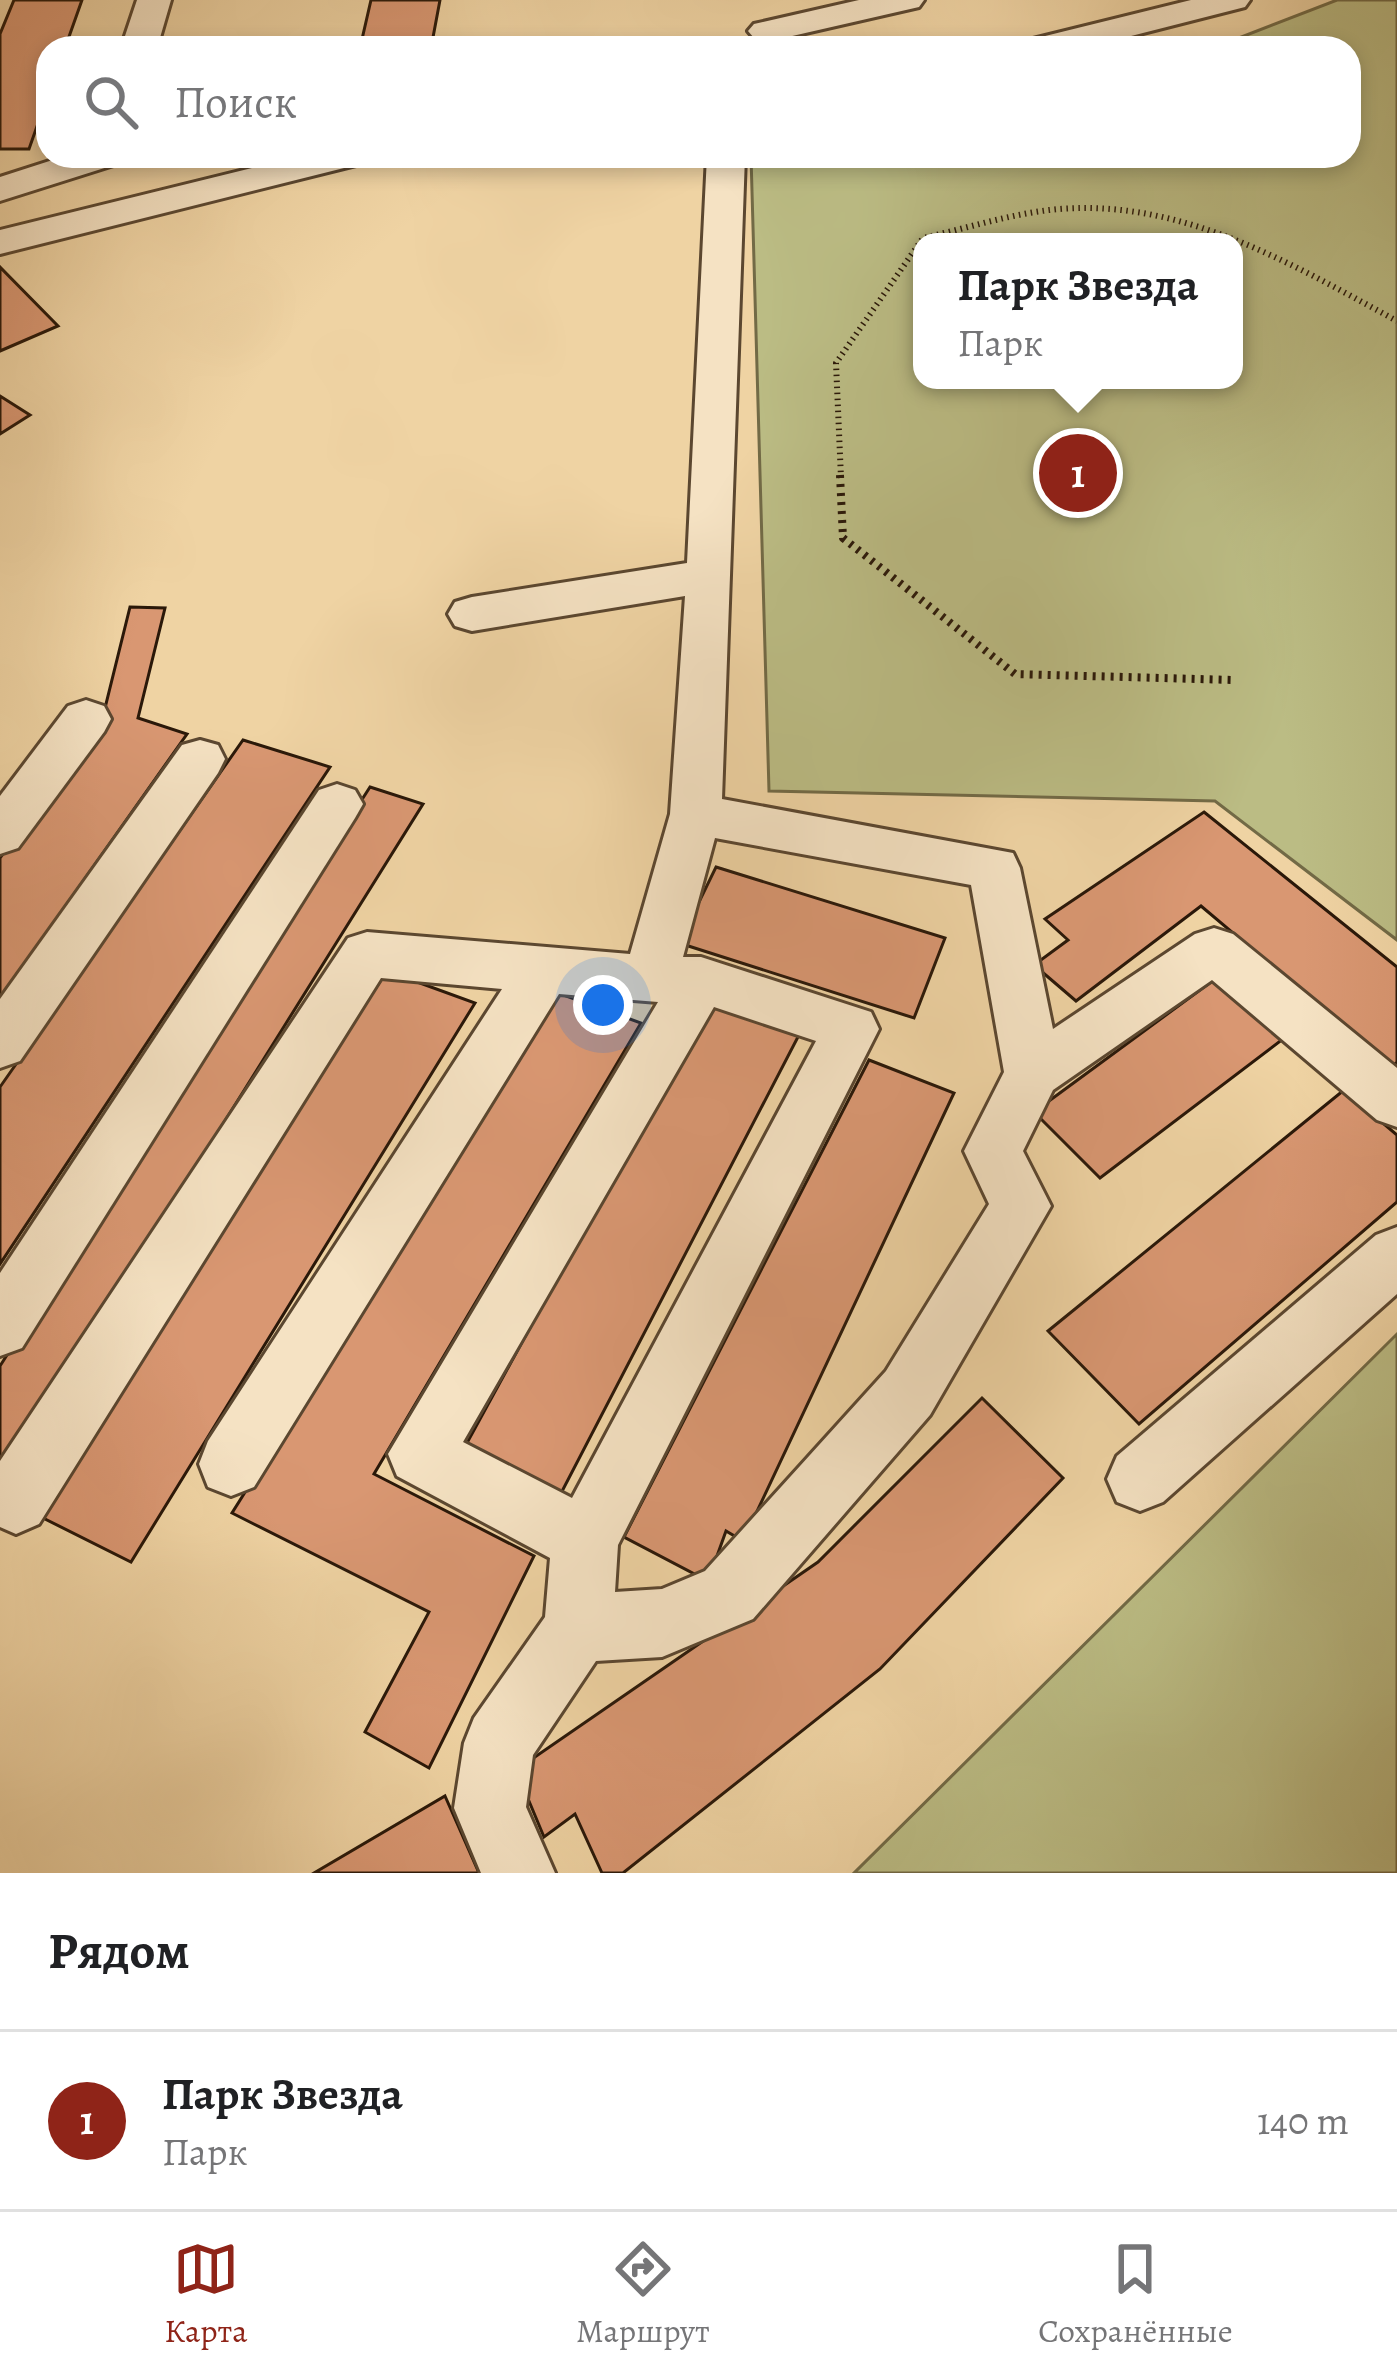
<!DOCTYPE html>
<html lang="ru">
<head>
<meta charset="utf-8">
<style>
	:root { --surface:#fff; --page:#f2f2f2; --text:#202124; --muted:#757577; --line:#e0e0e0; --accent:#8f2418 }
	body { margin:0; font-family:Alegreya,serif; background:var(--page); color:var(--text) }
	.you { position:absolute; left:603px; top:1005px; width:42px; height:42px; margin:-30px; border:9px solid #fff; border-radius:50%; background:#1a73e8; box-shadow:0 0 0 18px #1a73e833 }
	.badge { display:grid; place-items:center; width:78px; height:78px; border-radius:50%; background:var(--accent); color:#fff; font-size:39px; font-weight:700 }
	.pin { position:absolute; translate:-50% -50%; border:6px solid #fff; box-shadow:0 3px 12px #0006 }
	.popup { position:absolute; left:913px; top:233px; width:330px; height:156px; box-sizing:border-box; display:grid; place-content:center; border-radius:24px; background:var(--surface); filter:drop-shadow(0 3px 9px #0005); font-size:39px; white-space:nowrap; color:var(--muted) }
	.popup b { font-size:45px; color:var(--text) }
	.popup::after { content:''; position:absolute; left:50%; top:100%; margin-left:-24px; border:24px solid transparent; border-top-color:var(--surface) }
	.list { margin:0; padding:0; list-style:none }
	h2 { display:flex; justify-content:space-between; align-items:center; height:156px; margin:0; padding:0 48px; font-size:51px }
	h2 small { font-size:39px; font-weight:400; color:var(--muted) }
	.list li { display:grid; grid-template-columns:78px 1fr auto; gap:36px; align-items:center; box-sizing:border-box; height:180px; padding:0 48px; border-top:3px solid var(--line) }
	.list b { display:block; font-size:45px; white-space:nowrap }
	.list p { margin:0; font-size:39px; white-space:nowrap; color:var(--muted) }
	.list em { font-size:39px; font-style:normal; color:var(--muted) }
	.icon { flex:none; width:66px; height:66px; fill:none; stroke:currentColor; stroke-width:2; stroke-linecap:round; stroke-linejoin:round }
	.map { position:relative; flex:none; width:1397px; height:1873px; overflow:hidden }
	.search { position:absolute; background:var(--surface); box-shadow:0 6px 18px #0003; left:36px; right:36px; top:36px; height:132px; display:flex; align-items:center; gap:30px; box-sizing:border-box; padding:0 42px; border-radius:36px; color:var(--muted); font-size:45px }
	.sheet { height:336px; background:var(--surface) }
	nav { display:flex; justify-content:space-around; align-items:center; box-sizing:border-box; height:168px; border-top:3px solid var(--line); background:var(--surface); font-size:33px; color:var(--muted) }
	nav a { display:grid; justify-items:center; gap:6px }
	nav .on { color:var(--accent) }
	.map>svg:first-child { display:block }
</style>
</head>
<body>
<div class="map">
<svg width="1397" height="1873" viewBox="0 0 1397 1873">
	<rect width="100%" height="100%" fill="#efd3a3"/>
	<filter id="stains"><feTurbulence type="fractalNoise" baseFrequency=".00167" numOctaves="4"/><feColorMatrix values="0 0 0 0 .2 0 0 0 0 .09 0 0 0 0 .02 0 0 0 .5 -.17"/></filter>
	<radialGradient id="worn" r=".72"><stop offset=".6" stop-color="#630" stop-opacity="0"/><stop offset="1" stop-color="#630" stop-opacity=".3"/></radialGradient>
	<g fill="#bbbc84" stroke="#726a46" stroke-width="3" fill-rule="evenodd">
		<path d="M1337 0H1397V940L1215 801 769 791 751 156H1349V48H1213ZM1234 242V380H922V242Z"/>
		<path d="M1397 1334V1873H854Z"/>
	</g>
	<g fill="#d99772" stroke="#2a1809" stroke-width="3">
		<path d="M14 0H82L65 48H48V95L29 149H0V34Z"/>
		<path d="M371 0H440L431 48H360Z"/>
		<path d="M0 267 58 326 0 351Z"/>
		<path d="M0 396 30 415 0 434Z"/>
		<path d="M130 607 165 608 138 718 187 734 0 999V858L103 716Z"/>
		<path d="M243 740 330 767 0 1264V1087Z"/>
		<path d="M370 787 423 804 7 1470 0 1467V1366Z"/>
		<path d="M1204 812 1397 967V1062L1392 1067 1201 906 1076 1001 1034 965 1068 940 1045 919Z"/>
		<path d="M716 867 945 938 914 1018 679 943Z"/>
		<path d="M387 971 475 1003 131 1562 27 1510Z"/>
		<path d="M1215 979 1283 1039 1100 1178 1034 1112Z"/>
		<path d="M558 993 641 1023 374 1474 534 1556 429 1768 365 1732 429 1612 232 1513Z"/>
		<path d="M710 998 800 1033 557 1501 462 1452Z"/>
		<path d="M869 1060 954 1093 743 1541 726 1531 708 1581 624 1537Z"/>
		<path d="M1344 1090 1397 1135V1202L1139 1424 1048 1331Z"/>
		<path d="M982 1398 1063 1478 880 1669 623 1873H602L575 1814 544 1837 516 1770 818 1562Z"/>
		<path d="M445 1796 479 1873H314Z"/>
	</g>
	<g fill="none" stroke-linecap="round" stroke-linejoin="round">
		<defs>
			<g id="minor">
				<path d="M137 0H171L157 48H121Z"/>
				<path d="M859 0H924L919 7 766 42 754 38 748 31 754 24Z"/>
				<path d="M1191 0H1250L1245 7 1084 48H1024L1029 40Z"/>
				<path d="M65 156H123L117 164 0 201V177Z"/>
				<path d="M301 156H366L360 164 0 254V230Z"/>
				<path d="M707 156H745L722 799 1013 853 1020 868 1053 1029 1195 934 1214 928 1233 934 1397 1068V1127L1377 1120 1212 980 1053 1090 1023 1151 1051 1206 930 1415 753 1619 662 1657 596 1661 533 1755 526 1807 555 1873H481L454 1808 464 1743 474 1718 545 1617 550 1558 397 1476 388 1454 658 1002 559 994 254 1487 231 1496 208 1487 199 1464 208 1441 502 989 381 978 39 1524 16 1534 0 1527V1461L348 938 367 932 630 954 670 814 685 596 472 631 455 626 448 614 455 602 472 597 687 563ZM715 838 971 885 1004 1072 964 1151 989 1204 886 1371 705 1571 662 1589 615 1592 618 1545 879 1029 871 1012 701 957H683ZM714 1007 816 1041 572 1498 463 1442Z"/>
				<path d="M86 700 104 706 111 719 104 732 18 848 0 854V796L68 706Z"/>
				<path d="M200 740 218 745 225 759 218 773 20 1061 0 1068V999L182 745Z"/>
				<path d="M337 784 355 790 363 804 355 818 22 1348 0 1356V1273L319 790Z"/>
				<path d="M1397 1227V1294L1163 1502 1140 1511 1117 1502 1107 1479 1117 1456 1376 1235Z"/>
			</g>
		</defs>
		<use href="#minor" stroke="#5b4730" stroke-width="6"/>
		<path stroke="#2a1809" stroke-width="6" stroke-dasharray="1.5 4.5" stroke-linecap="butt" d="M841 478 836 363 923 238C968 228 1013 213 1059 209 1183 199 1292 264 1397 321"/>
		<path stroke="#2a1809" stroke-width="8" stroke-dasharray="3 6" stroke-linecap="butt" d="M840 475 843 538 1015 674 1234 680"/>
		<use href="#minor" fill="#f5e2c3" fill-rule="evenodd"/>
	</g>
	<rect width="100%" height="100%" filter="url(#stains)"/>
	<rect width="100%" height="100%" fill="url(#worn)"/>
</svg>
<div class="you"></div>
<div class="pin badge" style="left:1078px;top:473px">1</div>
<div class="popup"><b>Парк Звезда</b>Парк</div>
<div class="search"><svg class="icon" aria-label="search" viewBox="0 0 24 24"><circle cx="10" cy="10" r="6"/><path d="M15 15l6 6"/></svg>Поиск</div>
</div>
<section class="sheet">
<h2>Рядом<small></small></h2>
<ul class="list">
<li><span class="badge">1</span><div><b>Парк Звезда</b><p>Парк</p></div><em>140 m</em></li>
</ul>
</section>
<nav>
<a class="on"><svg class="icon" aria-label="map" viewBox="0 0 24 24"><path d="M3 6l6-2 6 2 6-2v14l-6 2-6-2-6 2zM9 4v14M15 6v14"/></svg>Карта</a>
<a><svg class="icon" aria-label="directions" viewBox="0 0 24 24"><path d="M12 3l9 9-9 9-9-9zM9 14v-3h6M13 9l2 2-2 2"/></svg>Маршрут</a>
<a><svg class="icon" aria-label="saved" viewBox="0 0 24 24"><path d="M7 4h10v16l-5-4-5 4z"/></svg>Сохранённые</a>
</nav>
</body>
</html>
